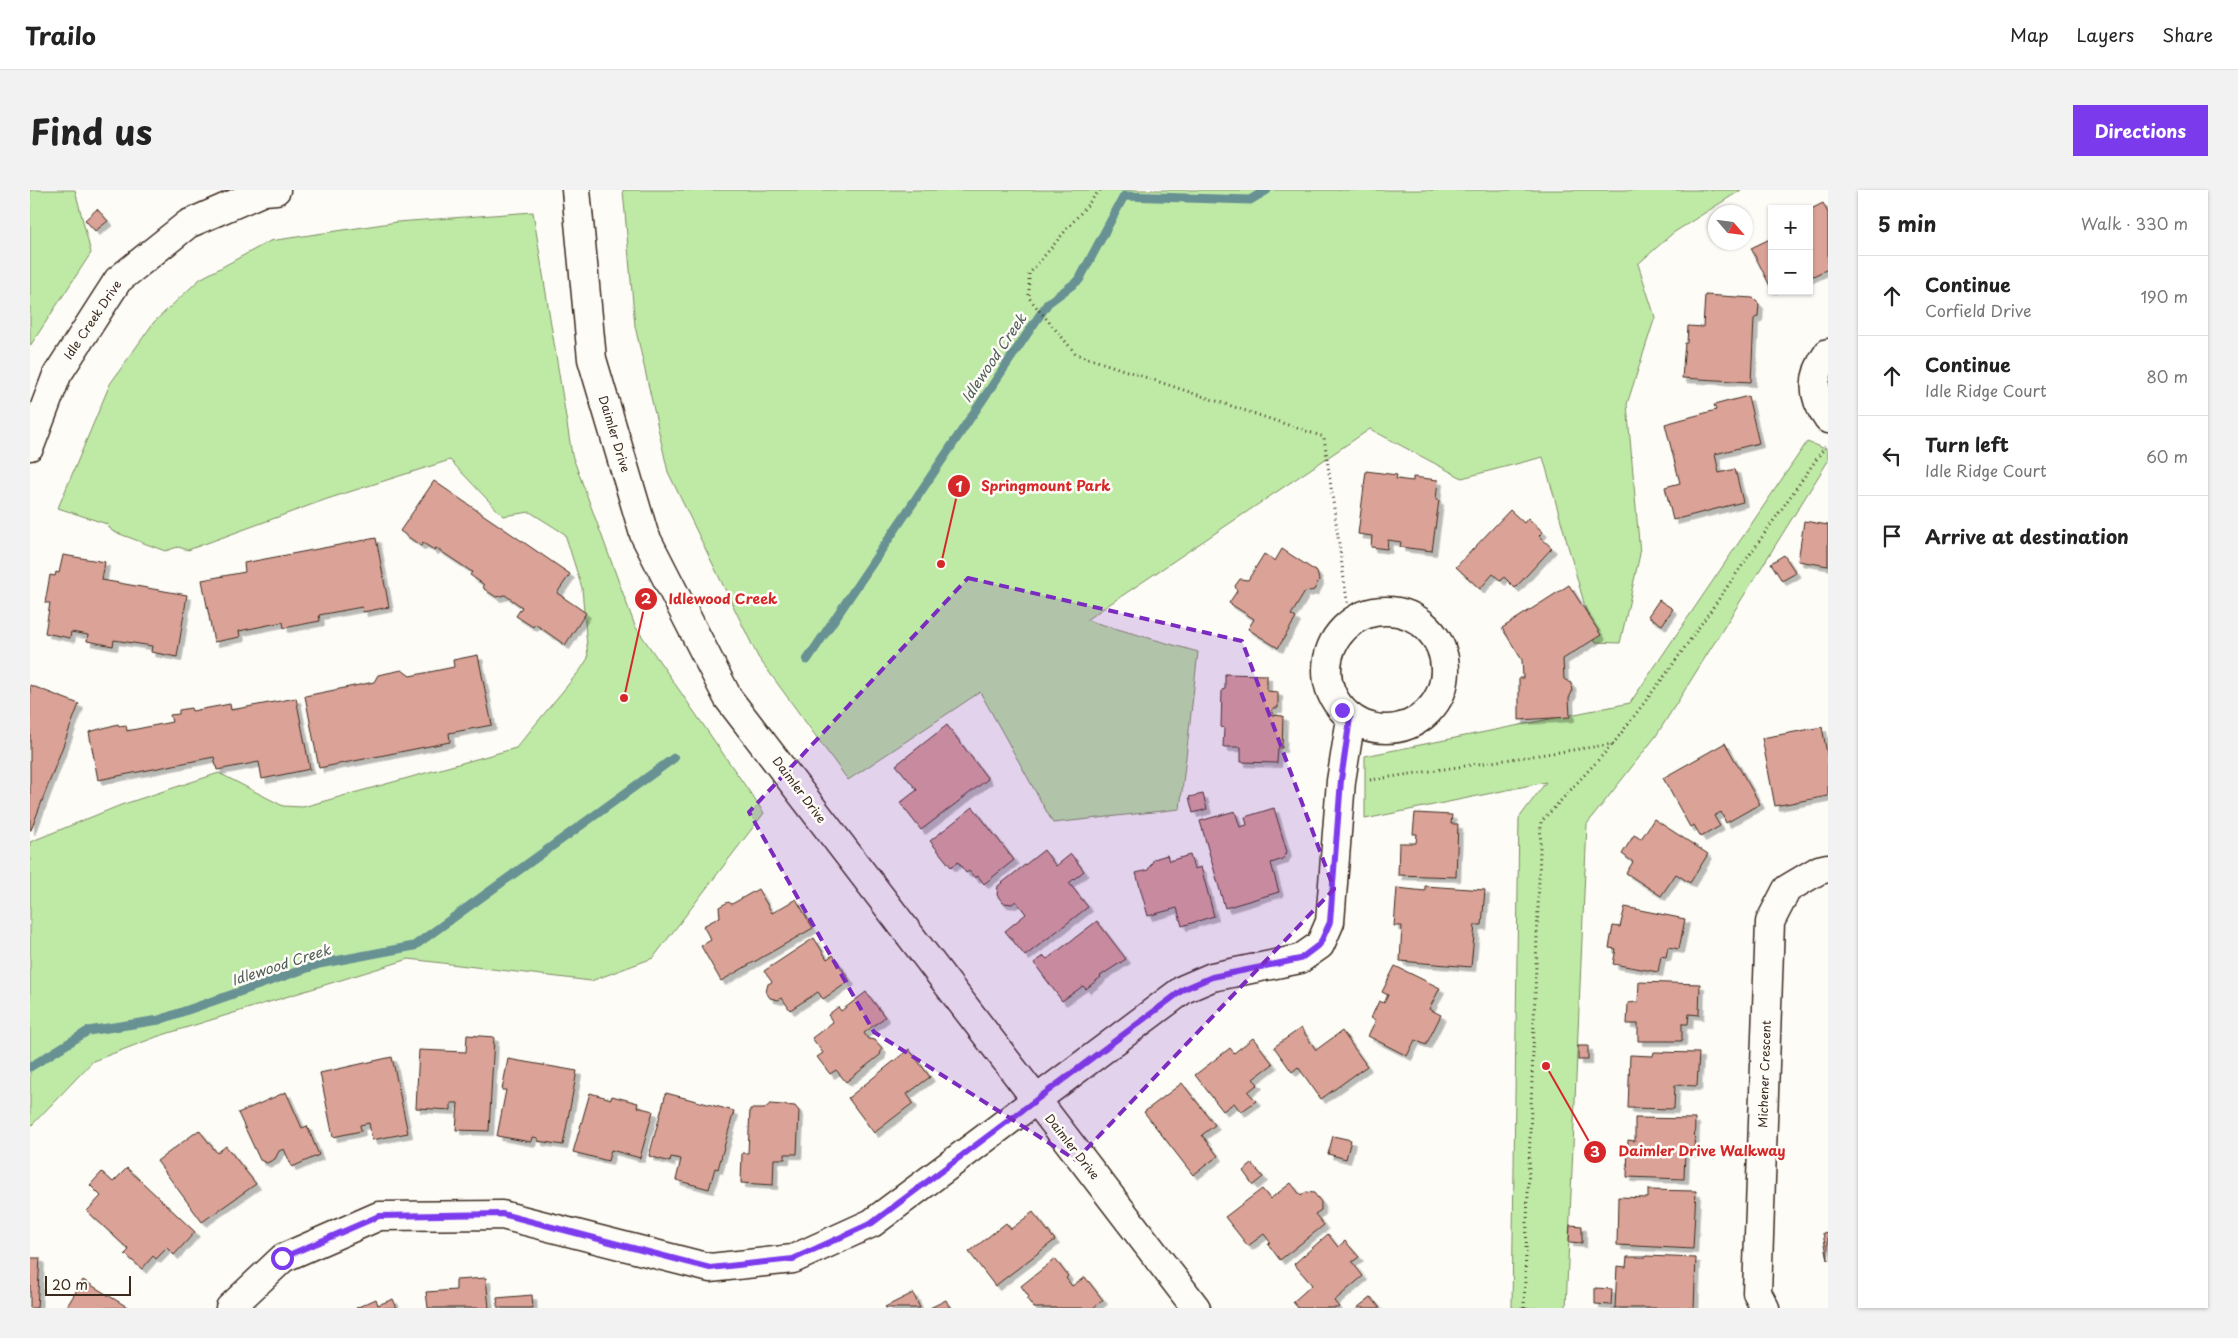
<!DOCTYPE html>
<html lang="en">
<head>
<meta charset="utf-8">
<style>
	:root { --surface:#fff; --page:#f2f2f2; --text:#222; --muted:#767676; --line:#e0e0e0; --accent:#7c3aed }
	body { margin:0; font-family:"Playpen Sans",sans-serif; background:var(--page); color:var(--text) }
	.controls { position:absolute; right:15px; top:15px; display:grid; overflow:hidden; border-radius:0px; box-shadow:0 1px 4px #0004 }
	.controls button { width:45px; height:45px; display:grid; place-items:center; padding:0; border:0; border-bottom:1px solid var(--line); background:var(--surface); color:var(--text); font:25px sans-serif }
	.compass { position:absolute; left:1678px; top:15px; width:45px; height:45px; border-radius:50%; background:var(--surface); box-shadow:0 1px 4px #0004; rotate:118deg }
	.scale { position:absolute; left:15px; bottom:12px; width:86px; box-sizing:border-box; padding-left:5px; border:2px solid #3b2a1e; border-top:0; font-size:14px; line-height:18px; white-space:nowrap; color:#3b2a1e; -webkit-text-stroke:4px #fdfcf7; paint-order:stroke }
	.stop { position:absolute; width:15px; height:15px; margin:-11px; border:4px solid #7c3aed; border-radius:50%; background:#fff }
	.stop.end { background:#7c3aed; border-color:#fff; box-shadow:0 1px 5px #0008 }
	.list { margin:0; padding:0; list-style:none }
	h2 { display:flex; justify-content:space-between; align-items:center; height:65px; margin:0; padding:0 20px; font-size:21px }
	h2 small { font-size:16px; font-weight:400; color:var(--muted) }
	.list li { display:grid; grid-template-columns:32px 1fr auto; gap:15px; align-items:center; box-sizing:border-box; height:80px; padding:0 20px; border-top:1px solid var(--line) }
	.list b { display:block; font-size:19px; white-space:nowrap }
	.list p { margin:0; font-size:16px; white-space:nowrap; color:var(--muted) }
	.list em { font-size:16px; font-style:normal; color:var(--muted) }
	.icon { flex:none; width:28px; height:28px; fill:none; stroke:currentColor; stroke-width:2; stroke-linecap:round; stroke-linejoin:round }
	.map { position:relative; flex:none; width:1798px; height:1118px; overflow:hidden; border-radius:0px }
	header { display:flex; align-items:center; gap:30px; box-sizing:border-box; height:70px; padding:0 25px; background:var(--surface); border-bottom:1px solid var(--line) }
	header strong { font-size:24px }
	nav { display:flex; gap:28px; margin-inline-start:auto; font-size:18px }
	.intro { display:flex; align-items:center; justify-content:space-between; box-sizing:border-box; height:120px; padding:0 30px }
	h1 { margin:0; font-size:35px }
	.button { padding:12px 22px; border-radius:0px; background:var(--accent); color:#fff; font-size:18px; font-weight:700 }
	main { display:flex; gap:30px; padding:0 30px }
	aside { flex:1; background:var(--surface); border-radius:0px; box-shadow:0 1px 4px #0004 }
	.map>svg:first-child { display:block }
</style>
</head>
<body>
<header>
<strong>Trailo</strong>
<nav><a>Map</a><a>Layers</a><a>Share</a></nav>
</header>
<div class="intro"><h1>Find us</h1><a class="button">Directions</a></div>
<main>
<div class="map">
<svg width="1798" height="1118" viewBox="0 0 1798 1118">
	<defs>
		<filter id="shadow"><feDropShadow dx="4.5" dy="4.5" stdDeviation="0" flood-color="#0004"/></filter>
	</defs>
	<rect width="100%" height="100%" fill="#fdfcf7"/>
	<filter id="ink" filterUnits="userSpaceOnUse"><feTurbulence type="fractalNoise" baseFrequency=".02" numOctaves="2"/><feDisplacementMap in="SourceGraphic" scale="10" xChannelSelector="R" yChannelSelector="G"/><feConvolveMatrix kernelMatrix="1 2 1 2 8 2 1 2 1" color-interpolation-filters="sRGB"/></filter>
	<g filter="url(#ink)">
		<g fill="#bfeaa6" stroke="#7d8a62">
			<path d="M0 0H45L61 63 0 156Z"/>
			<path d="M593 0H1711L1643 43 1608 74 1625 127 1597 214 1610 364 1590 453 1565 452 1513 267 1432 288 1340 239 1056 430 1168 462 1150 619 1023 633 950 502 818 590 728 467 638 282 605 136Z"/>
			<path d="M503 22 542 265 605 436 734 623 623 768 561 791 379 769 129 846 63 871 0 937V652L91 615 189 583 253 616 273 617 486 558 551 479 558 468 552 398 535 344 500 322 473 326 420 270 297 309 158 360 148 357 135 361 82 341 77 334 28 318 80 194 124 132 170 89 240 51 367 32Z"/>
			<path d="M1777 252 1798 260V271L1626 546 1557 634 1536 1118H1482L1489 628 1516 592 1335 629V566L1600 513Z"/>
		</g>
		<g fill="none" stroke-linecap="round" stroke-linejoin="round">
			<g stroke="#679193" stroke-width="9">
				<path d="M777 470 1018 113 1049 90 1094 6 1220 10 1237 0"/>
				<path d="M0 877 58 841 129 830 289 774 384 756 644 568"/>
			</g>
		</g>
		<g fill="#dba297" stroke="#3b2a1e" filter="url(#shadow)">
			<path d="M1793 13 1798 23V79L1779 88V20Z"/>
			<path d="M67 19 78 31 65 41 55 30Z"/>
			<path d="M1742 48V100L1721 58Z"/>
			<path d="M1675 105 1723 108 1729 114 1728 126 1724 129 1721 192 1652 188 1655 153H1657L1658 136 1673 137Z"/>
			<path d="M1718 206 1729 253 1685 264 1689 283 1705 279 1713 312 1643 330 1635 297 1650 293 1635 234 1686 220 1684 215Z"/>
			<path d="M1336 281 1367 285 1366 289 1383 291V287L1408 290 1406 310H1409L1402 361 1370 357 1371 352 1358 350 1357 359 1341 357 1342 346 1328 344Z"/>
			<path d="M404 291 540 384 527 403 556 423 535 455 505 434 503 437 486 426 492 417 475 405 466 407 454 399 453 394 440 385 442 382 406 358 404 360 393 353 391 356 370 341Z"/>
			<path d="M1480 320 1494 333 1498 328 1513 342 1509 346 1522 358 1485 398 1474 387 1471 391 1463 384 1450 399 1426 377Z"/>
			<path d="M1774 331 1798 335V376L1768 371Z"/>
			<path d="M346 348 359 417 333 422 332 417 289 425 290 431 254 438 253 432 209 441 210 447 184 452 172 390 215 382 214 373Z"/>
			<path d="M1252 359 1287 382 1289 390 1284 400 1275 402 1261 425 1266 428 1248 458 1218 439 1224 429 1199 413 1207 401 1205 396 1210 389 1218 390 1234 364 1245 371Z"/>
			<path d="M33 365 75 372 72 390 157 405 147 467 121 462 122 456 84 450 83 456 57 451 58 445 41 442 40 448 15 443 20 413H15L20 385 25 386 26 382 29 383Z"/>
			<path d="M1754 365 1766 383 1752 391 1741 373Z"/>
			<path d="M1539 395 1571 445 1533 469 1534 489 1541 493 1542 502 1539 508 1540 527 1489 530V488H1493L1492 470 1472 438Z"/>
			<path d="M1629 410 1643 419 1632 435 1618 426Z"/>
			<path d="M448 465 462 535 419 543 420 552 289 578 275 506 344 492 348 485 372 480 380 486 424 477 423 470Z"/>
			<path d="M1195 484 1237 485V501L1248 502V518H1243L1242 525 1253 526 1252 558H1248L1247 573 1211 572V557H1193L1194 538 1191 537 1192 500 1195 499Z"/>
			<path d="M0 495 49 514 1 640H0Z"/>
			<path d="M266 508 280 579 232 589 229 572 187 580 184 567 68 590 59 542 88 534 89 536 96 535 97 541 142 532 140 525 149 524V520L161 518 162 521 200 514 201 520Z"/>
			<path d="M917 535 958 589 891 640 870 613 887 600 866 575Z"/>
			<path d="M1792 537 1798 569V606L1745 616 1732 548Z"/>
			<path d="M1695 553 1730 614 1696 633 1691 622 1684 626 1690 636 1671 647 1664 635 1660 637 1633 588Z"/>
			<path d="M1173 604 1177 619 1163 623 1159 607Z"/>
			<path d="M943 617 984 670 954 694 948 686 945 688 939 681 936 683 928 672 921 677 900 651Z"/>
			<path d="M1244 618 1257 662 1253 669 1241 673 1249 702 1195 718 1170 631 1205 621 1210 637 1217 635 1215 627Z"/>
			<path d="M1385 623 1422 625 1421 634H1428L1426 687 1368 685 1369 653H1386L1387 644H1383Z"/>
			<path d="M1624 629 1678 664 1660 693 1646 684 1631 706 1596 683 1603 672 1592 664 1604 645 1611 649Z"/>
			<path d="M1014 660 1026 676 1041 664 1054 681 1039 693 1058 717 995 766 975 741 996 724 986 711 982 714 973 713 967 705 968 696Z"/>
			<path d="M1137 665 1139 671 1160 665 1164 679 1171 677 1184 726 1152 736 1147 718 1118 726 1106 683 1118 680 1124 669Z"/>
			<path d="M1395 696 1455 700 1452 735H1445L1441 777 1370 771 1372 736H1364L1367 698 1395 701Z"/>
			<path d="M728 699 742 723 766 709 783 738 691 791 671 756 681 750 673 736 690 727 689 717 698 712 702 714Z"/>
			<path d="M1595 717 1655 729 1649 759 1638 757 1636 767 1631 766 1628 782 1583 774 1586 759 1579 758 1583 736 1590 737Z"/>
			<path d="M1067 731 1096 769 1070 786 1071 787 1056 799 1053 796 1032 811 1004 773 1014 766 1017 769Z"/>
			<path d="M784 748 797 769 803 765 820 791 793 809 788 802 760 820 752 808 748 810 740 808 736 802 738 794 742 792 734 781Z"/>
			<path d="M1365 776 1410 798 1399 819 1411 825 1396 855 1385 850 1377 866 1338 846 1346 830 1341 828 1349 811 1354 813 1358 805 1352 802Z"/>
			<path d="M1609 792 1670 794 1669 825 1659 824 1658 834H1652V851H1608V834H1597L1598 813 1608 812Z"/>
			<path d="M836 802 855 827 834 843 838 849 845 850 852 858 850 865 816 892 806 880 800 884 787 867 793 863 782 848 803 832 798 825 808 817 811 821Z"/>
			<path d="M1271 838 1286 860 1312 841 1337 876 1291 909 1268 877 1262 882 1244 857Z"/>
			<path d="M437 845 464 847 459 941 426 940 428 913H421V920L386 918 389 860 436 862Z"/>
			<path d="M1223 848 1243 874 1223 889 1228 894 1218 902 1226 911 1211 922 1204 913 1193 921 1165 885 1200 858 1204 863Z"/>
			<rect x="1548" y="856" width="10" height="14"/>
			<path d="M879 859 900 887 877 904 883 913 844 943 818 908Z"/>
			<path d="M1624 862 1669 863 1667 896 1645 895 1644 919 1598 918 1600 865 1623 866Z"/>
			<path d="M362 867 378 943 342 950 339 933 330 935 331 941 303 947 290 883Z"/>
			<path d="M478 869 547 881 533 955 508 951V948L502 947 501 952 467 946 476 900H472Z"/>
			<path d="M1152 893 1185 935 1172 945 1188 966 1163 985 1114 922Z"/>
			<path d="M256 902 272 938 277 936 289 965 262 977 254 959 249 961 245 969 237 973 230 970 208 923Z"/>
			<path d="M560 903 581 909 582 906 608 913 607 917 623 921 610 968 581 960 578 971 543 962Z"/>
			<path d="M636 903 704 921 688 979 685 978 679 999 646 990 651 969 641 967 640 972 619 966Z"/>
			<path d="M740 914 765 916 769 921 767 964H755V969H744L743 995 711 993 712 963H718L720 919H734Z"/>
			<path d="M1605 928 1665 929 1664 963 1655 962 1654 989 1597 987 1598 950 1605 951Z"/>
			<path d="M169 940 187 963 196 956 226 994 172 1032 127 971Z"/>
			<path d="M1303 946 1321 950 1316 969 1298 964Z"/>
			<path d="M1222 974 1233 987 1223 995 1213 981Z"/>
			<path d="M97 978 165 1042 144 1065 137 1058 126 1069 123 1066 112 1079 95 1064 99 1060 57 1021 71 1006 60 995 72 982 83 992Z"/>
			<path d="M1261 993 1271 1006 1276 1002 1284 1003 1291 1012V1020L1285 1024 1294 1035 1250 1070 1238 1054 1240 1052 1234 1044 1218 1056 1195 1027 1232 999 1240 1009Z"/>
			<path d="M1618 1000 1666 1001 1663 1059 1587 1055 1588 1007 1618 1008Z"/>
			<path d="M1003 1022 1025 1050 965 1096 939 1062 976 1033 981 1039Z"/>
			<path d="M1540 1035 1552 1036V1053L1539 1052Z"/>
			<path d="M1798 1042V1070L1793 1043Z"/>
			<path d="M1298 1044 1308 1057 1315 1051 1329 1067 1322 1072 1333 1086 1304 1111 1309 1117 1307 1118H1268L1263 1112 1282 1095 1264 1074Z"/>
			<path d="M1616 1066 1666 1068 1664 1118H1585L1587 1076 1596 1077 1597 1067H1616Z"/>
			<path d="M0 1068H10L7 1118H0Z"/>
			<path d="M1025 1069 1038 1086 1036 1088 1042 1096 1055 1087 1073 1110 1063 1118H1004L997 1109 999 1107 991 1096Z"/>
			<path d="M456 1088 459 1118H398L396 1102 426 1100V1090Z"/>
			<path d="M53 1090 99 1118H36Z"/>
			<path d="M1565 1098 1582 1099 1581 1115 1565 1114Z"/>
			<path d="M883 1103 890 1118H856L855 1117Z"/>
			<path d="M502 1105 503 1118H468L467 1108Z"/>
			<path d="M1341 1107 1350 1118H1327Z"/>
			<path d="M346 1109 348 1115 363 1109 367 1118H326Z"/>
			<path d="M916 1110 920 1118H900Z"/>
		</g>
		<g fill="none" stroke-linecap="round" stroke-linejoin="round">
			<defs>
				<g id="street">
					<path d="M1798 163C1781 186 1781 206 1798 229"/>
					<path d="M0 256 27 185 88 90 158 34 234 1 246 0"/>
					<circle cx="1356" cy="480" r="59"/>
					<path d="M200 1118 253 1068 349 1026 472 1025 680 1078 763 1069 842 1033 1154 799 1182 787 1270 769 1290 755 1300 732 1311 591 1321 528"/>
					<path d="M1735 1118 1727 1103 1740 732 1757 699 1789 680 1798 678"/>
				</g>
				<path id="secondary" d="M546 0 562 169 614 344 698 508 1166 1118"/>
			</defs>
			<use href="#street" stroke="#3b2a1e" stroke-width="31"/>
			<use href="#secondary" stroke="#3b2a1e" stroke-width="31"/>
			<g stroke="#3b2a1e" stroke-width="3" stroke-dasharray="1 4" stroke-linecap="butt">
				<path d="M1070 0 999 84V108L1046 164 1294 247 1320 432"/>
				<path d="M1340 590 1583 554 1639 480 1795 257"/>
				<path d="M1494 1118 1511 632 1582 555"/>
			</g>
			<use href="#street" stroke="#fdfcf7" stroke-width="28"/>
			<use href="#secondary" stroke="#fdfcf7" stroke-width="28"/>
		</g>
	</g>
	<g fill="none" stroke-linecap="round" stroke-linejoin="round" filter="url(#ink)">
		<path stroke="#7c3aed" stroke-width="6" d="M252 1068 349 1026 472 1024 680 1078 763 1069 842 1033 1154 799 1182 787 1270 769 1290 754 1300 732 1311 590 1320 528 1312 520"/>
	</g>
	<path fill="#7b2cbf" fill-opacity="0.2" stroke="#7b2cbf" stroke-width="4" stroke-dasharray="10 6" stroke-linejoin="round" d="M938 388 1212 451 1304 699 1046 970 844 842 719 622Z"/>
	<g text-anchor="middle" stroke-width="5" stroke-linejoin="round" paint-order="stroke">
		<g font-size="12" fill="#3b2a1e" stroke="#fdfcf7">
			<text transform="translate(63 130) rotate(-56)" y="4">Idle Creek Drive</text>
			<text transform="translate(584 244) rotate(73)" y="4">Daimler Drive</text>
			<text transform="translate(769 600) rotate(53)" y="4">Daimler Drive</text>
			<text transform="translate(1735 884) rotate(-88)" y="4">Michener Crescent</text>
			<text transform="translate(1042 957) rotate(52)" y="4">Daimler Drive</text>
		</g>
		<g font-size="14" font-style="italic" fill="#515d58" stroke="#fdfcf7">
			<text transform="translate(964 168) rotate(-56)" y="5">Idlewood Creek</text>
			<text transform="translate(251 775) rotate(-18)" y="5">Idlewood Creek</text>
		</g>
	</g>
	<path fill="none" stroke="#d62828" stroke-width="2" d="M911 374L929 296M594 508L616 409M1516 876L1565 962"/>
	<g fill="#d62828" stroke="#fdfcf7" stroke-width="2">
		<circle cx="911" cy="374" r="5"/>
		<circle cx="594" cy="508" r="5"/>
		<circle cx="1516" cy="876" r="5"/>
		<circle cx="929" cy="296" r="12"/>
		<circle cx="616" cy="409" r="12"/>
		<circle cx="1565" cy="962" r="12"/>
	</g>
	<g font-size="15" text-anchor="middle" font-weight="bold" fill="#fff">
		<text x="929" y="302">1</text>
		<text x="616" y="414">2</text>
		<text x="1565" y="967">3</text>
	</g>
	<g font-size="14" text-anchor="middle" font-weight="bold" fill="#d62828" stroke="#fdfcf7" stroke-width="5" stroke-linejoin="round" paint-order="stroke">
		<text x="1016" y="301">Springmount Park</text>
		<text x="693" y="414">Idlewood Creek</text>
		<text x="1672" y="966">Daimler Drive Walkway</text>
	</g>
</svg>
<div class="controls">
<button>+</button>
<button>−</button>
</div>
<svg class="compass" viewBox="-18 -18 36 36"><path d="M0-13l5 13h-10z" fill="#e53935"/><path d="M0 13l5-13h-10z" fill="#767676"/></svg>
<div class="scale">20 m</div>
<div class="stop" style="left:252px;top:1068px"></div>
<div class="stop end" style="left:1312px;top:520px"></div>
</div>
<aside>
<h2>5 min<small>Walk · 330 m</small></h2>
<ul class="list">
<li><svg class="icon" aria-label="ahead" viewBox="0 0 24 24"><path d="M12 20V5M6 11l6-6 6 6"/></svg><div><b>Continue</b><p>Corfield Drive</p></div><em>190 m</em></li>
<li><svg class="icon" aria-label="ahead" viewBox="0 0 24 24"><path d="M12 20V5M6 11l6-6 6 6"/></svg><div><b>Continue</b><p>Idle Ridge Court</p></div><em>80 m</em></li>
<li><svg class="icon" aria-label="left" viewBox="0 0 24 24"><path d="M17 20v-9H6M10 6l-5 5 5 5"/></svg><div><b>Turn left</b><p>Idle Ridge Court</p></div><em>60 m</em></li>
<li><svg class="icon" aria-label="arrive" viewBox="0 0 24 24"><path d="M6 21V4h12l-3 4 3 4H6"/></svg><div><b>Arrive at destination</b></div></li>
</ul>
</aside>
</main>
</body>
</html>
